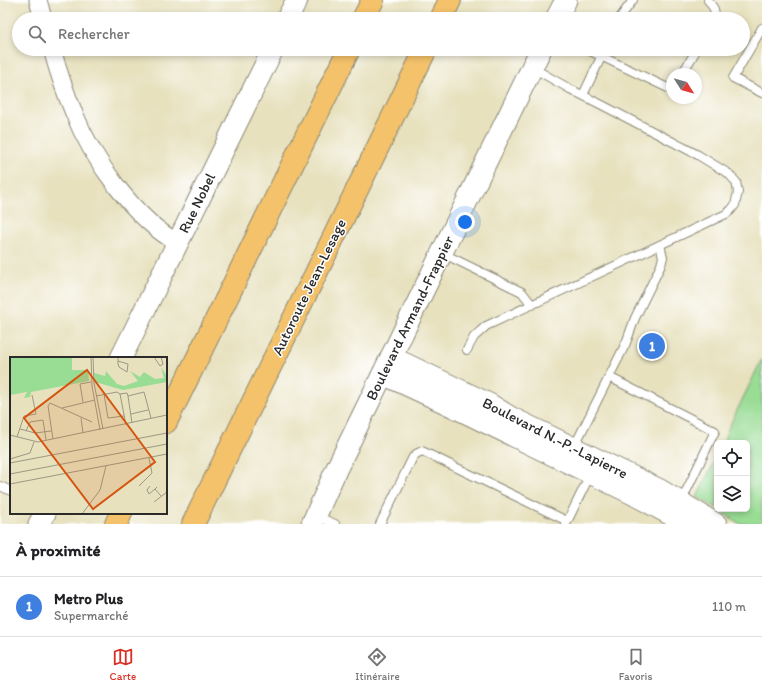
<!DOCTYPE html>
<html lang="fr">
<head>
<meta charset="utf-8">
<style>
	:root { --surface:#fff; --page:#f6f6f6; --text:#202124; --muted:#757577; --line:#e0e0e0; --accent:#d93025 }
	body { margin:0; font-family:Itim,sans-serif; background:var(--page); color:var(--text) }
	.controls { position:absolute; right:12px; bottom:12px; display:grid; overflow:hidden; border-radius:6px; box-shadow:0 2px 6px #0003 }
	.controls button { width:36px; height:36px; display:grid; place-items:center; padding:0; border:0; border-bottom:1px solid var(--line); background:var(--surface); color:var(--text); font:20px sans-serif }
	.compass { position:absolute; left:666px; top:68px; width:36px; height:36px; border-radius:50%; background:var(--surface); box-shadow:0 2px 6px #0003; rotate:127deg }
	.you { position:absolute; left:465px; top:222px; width:14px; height:14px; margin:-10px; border:3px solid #fff; border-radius:50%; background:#1a73e8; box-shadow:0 0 0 6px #1a73e833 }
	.badge { display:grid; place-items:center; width:26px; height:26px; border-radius:50%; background:var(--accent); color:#fff; font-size:13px; font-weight:700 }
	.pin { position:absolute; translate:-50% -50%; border:2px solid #fff; box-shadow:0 1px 4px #0006 }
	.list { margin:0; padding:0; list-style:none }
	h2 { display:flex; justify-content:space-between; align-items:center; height:52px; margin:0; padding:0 16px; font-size:17px }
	h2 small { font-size:13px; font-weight:400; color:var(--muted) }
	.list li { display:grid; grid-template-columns:26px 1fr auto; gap:12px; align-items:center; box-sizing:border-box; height:60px; padding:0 16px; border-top:1px solid var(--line) }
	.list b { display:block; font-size:15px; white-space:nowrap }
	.list p { margin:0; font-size:13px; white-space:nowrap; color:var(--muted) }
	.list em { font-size:13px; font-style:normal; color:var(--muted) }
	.icon { flex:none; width:22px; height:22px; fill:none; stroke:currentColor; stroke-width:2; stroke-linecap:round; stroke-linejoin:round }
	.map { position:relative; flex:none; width:762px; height:524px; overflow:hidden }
	.search { position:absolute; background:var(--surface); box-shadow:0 2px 6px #0003; left:12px; right:12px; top:12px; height:44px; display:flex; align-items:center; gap:10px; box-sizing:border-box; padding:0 14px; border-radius:22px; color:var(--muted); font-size:15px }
	.sheet { height:112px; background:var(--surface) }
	nav { display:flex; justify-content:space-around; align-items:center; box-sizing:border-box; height:56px; border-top:1px solid var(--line); background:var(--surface); font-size:11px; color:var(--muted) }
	nav a { display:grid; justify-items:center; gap:2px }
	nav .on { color:var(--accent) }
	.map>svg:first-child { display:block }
</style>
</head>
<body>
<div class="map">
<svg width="762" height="524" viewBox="0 0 762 524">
	<rect width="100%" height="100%" fill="#fff"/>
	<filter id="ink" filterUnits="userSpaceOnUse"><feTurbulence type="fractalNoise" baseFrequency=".025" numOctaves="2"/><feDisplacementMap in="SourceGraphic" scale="8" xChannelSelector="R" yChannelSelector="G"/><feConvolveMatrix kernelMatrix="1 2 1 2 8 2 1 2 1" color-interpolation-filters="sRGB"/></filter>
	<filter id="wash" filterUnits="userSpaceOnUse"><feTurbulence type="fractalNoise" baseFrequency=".012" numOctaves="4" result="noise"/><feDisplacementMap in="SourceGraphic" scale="16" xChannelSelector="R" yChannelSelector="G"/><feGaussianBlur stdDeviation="0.9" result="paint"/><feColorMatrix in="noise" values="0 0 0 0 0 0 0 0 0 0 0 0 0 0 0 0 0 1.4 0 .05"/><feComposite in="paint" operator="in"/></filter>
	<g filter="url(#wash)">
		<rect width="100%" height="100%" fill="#e7e1be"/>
		<g fill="#99dc94" stroke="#628460">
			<path d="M762 359V524H740L718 509H747V443H723L727 431Z"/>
			<path d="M717 456V508L697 497Z"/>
		</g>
	</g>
	<g filter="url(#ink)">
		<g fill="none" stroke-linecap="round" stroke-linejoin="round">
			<defs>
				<g id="service">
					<path d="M708 0 714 9 716 19"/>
					<path d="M619 19 633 0"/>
					<path d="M762 28 733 78 762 93"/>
					<path d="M586 49 672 90"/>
					<path d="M682 74 697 49"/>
					<path d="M583 95 605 49"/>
					<path d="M442 253 522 292 532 305"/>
					<path d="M467 350 474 337 486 326 726 214 731 210 735 205 738 192 736 182 729 174 698 155 602 105 570 89 533 68"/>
					<path d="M609 377 715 431 681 502"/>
					<path d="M574 447 626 343 635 318 661 265 663 257 660 245"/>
					<path d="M0 486 11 491"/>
					<path d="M316 516 335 524"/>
					<path d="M380 524 413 457 416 454 422 451 567 521"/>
					<path d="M566 524 590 475"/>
				</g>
				<g id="minor">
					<path d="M38 0 43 19"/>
					<path d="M52 49C58 71 65 92 74 113 92 158 134 219 178 243"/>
				</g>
				<g id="tertiary">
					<path d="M287 19 297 0"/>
					<path d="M556 19 566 0"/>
					<path d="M391 357 489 404 510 417 660 490 716 524"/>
					<path d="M121 358 273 49"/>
					<path d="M383 374 448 404 633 494 688 524"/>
					<path d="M39 524 45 513"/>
					<path d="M312 524 336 470 541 49"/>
				</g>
				<g id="motorway">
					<path d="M363 19 373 0"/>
					<path d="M441 19 450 0"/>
					<path d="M166 422 349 49"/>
					<path d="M116 524 121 513"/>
					<path d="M193 524 426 49"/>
				</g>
			</defs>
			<use href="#service" stroke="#898674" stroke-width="10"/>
			<use href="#minor" stroke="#898674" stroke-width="19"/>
			<use href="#tertiary" stroke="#898674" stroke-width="23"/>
			<use href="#motorway" stroke="#898674" stroke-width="24"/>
			<use href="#service" stroke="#fff" stroke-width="8"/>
			<use href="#minor" stroke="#fff" stroke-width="17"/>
			<use href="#tertiary" stroke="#fff" stroke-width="21"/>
			<use href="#motorway" stroke="#f4c26a" stroke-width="22"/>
		</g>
	</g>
	<g text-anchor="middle" stroke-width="3" stroke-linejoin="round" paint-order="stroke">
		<g font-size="15" fill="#2b2b2b" stroke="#fff">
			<text transform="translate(197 203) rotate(-64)" y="5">Rue Nobel</text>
			<text transform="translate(309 287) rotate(-64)" y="5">Autoroute Jean-Lesage</text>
			<text transform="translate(410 318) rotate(-64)" y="5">Boulevard Armand-Frappier</text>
			<text transform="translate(555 438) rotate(27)" y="5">Boulevard N.-P.-Lapierre</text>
		</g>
	</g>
	<g transform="translate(10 357)">
		<rect width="157" height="157" fill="#e7e1be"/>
		<path d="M0 0H62V13H78L79 24 21 35 20 40 14 41 17 35 0 38ZM151 10 157 19V25L113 33 85 25 84 16 95 19 96 14 107 27 114 29 128 24 120 14 130 20 134 15 145 22 154 21Z" fill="#99dc94"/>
		<path fill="none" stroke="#9c9883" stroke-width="1" d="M81 0 82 29 90 73M83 0 84 26 93 72M144 0 150 9 153 7 151 0M108 4 118 7 117 15 109 10 108 7V0M94 37 98 61 114 59M110 37 116 68M86 39 107 35 110 37 117 36 118 39M73 45 70 27 81 25M52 51 85 43M121 57 138 53M71 61 73 76M122 66 118 39 134 35 141 61M10 72 25 76 41 74M16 74 20 65 33 63 36 83M0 78 28 85 157 58M7 80 14 59 26 57 22 38M43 82 38 49 40 46 82 65M0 102 20 96 24 85M0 106 157 76M0 117 157 87M0 127 157 97M129 129 142 116 139 101M140 129 137 133 139 137 145 132M147 130 145 132 151 139M144 145 157 135M72 157 90 133 96 109"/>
		<path fill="#d5540f" fill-opacity="0.15" stroke="#d5540f" stroke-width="2" d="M77 13 145 105 83 152 14 61Z"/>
		<rect width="157" height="157" fill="none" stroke="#2b2b2b" stroke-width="2"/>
	</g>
</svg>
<div class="controls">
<button><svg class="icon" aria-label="locate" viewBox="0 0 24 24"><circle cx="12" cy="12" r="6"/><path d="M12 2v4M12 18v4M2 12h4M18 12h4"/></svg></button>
<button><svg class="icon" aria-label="layers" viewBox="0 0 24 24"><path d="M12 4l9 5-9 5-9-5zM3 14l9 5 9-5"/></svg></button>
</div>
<svg class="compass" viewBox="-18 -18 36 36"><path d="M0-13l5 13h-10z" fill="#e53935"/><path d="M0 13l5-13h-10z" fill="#757577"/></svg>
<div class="you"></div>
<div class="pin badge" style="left:652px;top:346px;background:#3f7fe0">1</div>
<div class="search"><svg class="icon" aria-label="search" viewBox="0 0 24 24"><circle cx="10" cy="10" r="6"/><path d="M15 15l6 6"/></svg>Rechercher</div>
</div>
<section class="sheet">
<h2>À proximité<small></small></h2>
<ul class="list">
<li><span class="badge" style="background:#3f7fe0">1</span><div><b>Metro Plus</b><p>Supermarché</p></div><em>110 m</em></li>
</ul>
</section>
<nav>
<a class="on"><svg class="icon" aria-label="map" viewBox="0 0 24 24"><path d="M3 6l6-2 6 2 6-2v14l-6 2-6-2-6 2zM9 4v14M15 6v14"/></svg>Carte</a>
<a><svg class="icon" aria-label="directions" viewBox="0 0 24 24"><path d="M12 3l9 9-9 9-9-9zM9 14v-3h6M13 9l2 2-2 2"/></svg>Itinéraire</a>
<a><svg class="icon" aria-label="saved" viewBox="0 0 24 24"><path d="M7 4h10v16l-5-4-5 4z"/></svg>Favoris</a>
</nav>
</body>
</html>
